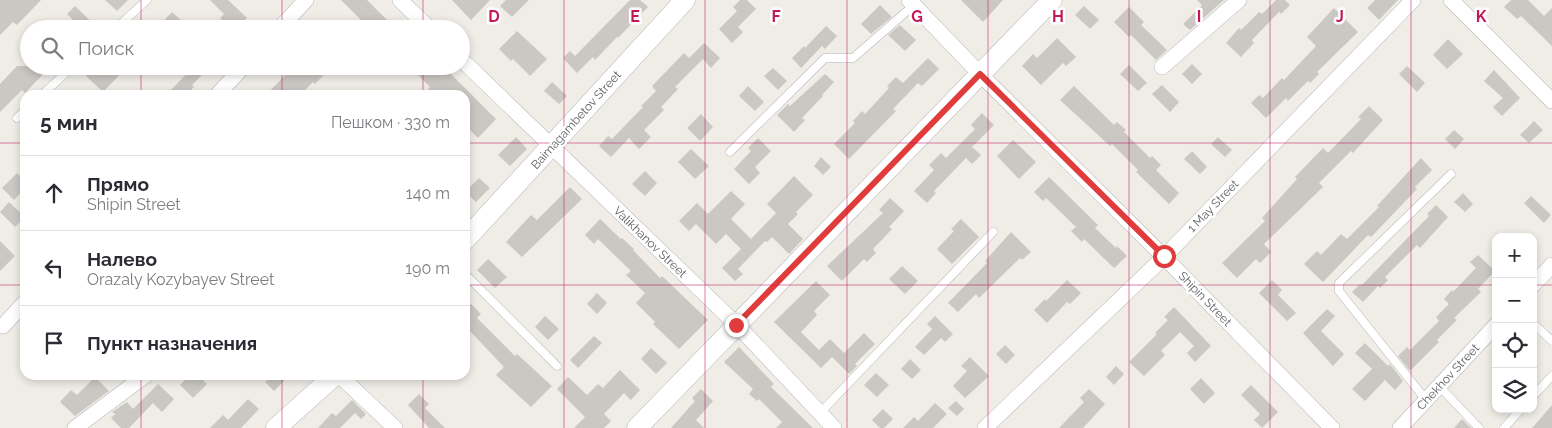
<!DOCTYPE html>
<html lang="ru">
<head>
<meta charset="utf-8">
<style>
	:root { --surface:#fff; --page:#f7f7f7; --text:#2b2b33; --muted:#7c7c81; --line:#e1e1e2 }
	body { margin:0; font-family:Raleway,sans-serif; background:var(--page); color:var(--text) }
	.controls { position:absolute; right:15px; bottom:15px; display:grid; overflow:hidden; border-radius:10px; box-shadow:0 2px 8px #0003 }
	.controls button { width:45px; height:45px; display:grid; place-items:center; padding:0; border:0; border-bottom:1px solid var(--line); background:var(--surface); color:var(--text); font:25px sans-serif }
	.stop { position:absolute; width:15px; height:15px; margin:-11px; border:4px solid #e13c3c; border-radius:50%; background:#fff }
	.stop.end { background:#e13c3c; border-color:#fff; box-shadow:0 1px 5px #0008 }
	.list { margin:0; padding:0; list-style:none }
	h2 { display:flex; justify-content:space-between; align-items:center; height:65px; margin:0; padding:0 20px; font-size:21px }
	h2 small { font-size:16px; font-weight:400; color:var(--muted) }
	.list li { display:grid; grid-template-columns:32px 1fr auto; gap:15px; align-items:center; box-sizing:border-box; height:75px; padding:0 20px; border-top:1px solid var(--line) }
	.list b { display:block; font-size:19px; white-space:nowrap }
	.list p { margin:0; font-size:16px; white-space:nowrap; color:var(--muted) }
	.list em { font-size:16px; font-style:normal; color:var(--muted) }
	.icon { flex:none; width:28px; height:28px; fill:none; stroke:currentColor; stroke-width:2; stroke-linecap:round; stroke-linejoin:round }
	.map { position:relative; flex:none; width:1552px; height:428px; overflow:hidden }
	.search { position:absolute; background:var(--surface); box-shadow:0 2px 8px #0003; left:20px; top:20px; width:450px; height:55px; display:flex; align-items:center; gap:12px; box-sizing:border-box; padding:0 18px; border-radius:28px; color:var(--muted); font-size:19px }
	.panel { position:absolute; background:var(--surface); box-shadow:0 2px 8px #0003; left:20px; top:90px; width:450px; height:290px; border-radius:15px }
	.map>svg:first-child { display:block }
</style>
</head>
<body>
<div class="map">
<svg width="1552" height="428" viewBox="0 0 1552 428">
	<rect width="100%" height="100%" fill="#f0ede7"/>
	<g fill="#cbc8c4">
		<path d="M0 0H41L17 25 13 22 0 35Z"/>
		<path d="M105 0H128L117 11Z"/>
		<path d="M210 0H228L247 18 237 29H232L220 18 224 14Z"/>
		<path d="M341 0H367L396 29H370Z"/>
		<path d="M452 0H490L471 20Z"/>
		<path d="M506 0H529L512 17 500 6Z"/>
		<path d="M630 0H640L648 7 618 38 617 37 595 60 593 57 577 73 563 58 570 51 575 56Z"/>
		<path d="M740 0H747L756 9 738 27 743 32 732 43 719 29 737 11 733 7Z"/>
		<path d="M961 0H1003L983 22Z"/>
		<path d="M1197 0H1224L1190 30 1183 24 1202 5Z"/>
		<path d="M1276 0H1285L1290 5 1281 14 1279 12 1252 40 1254 43 1241 57 1226 43 1239 28 1241 30 1259 12 1262 14Z"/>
		<path d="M1375 0H1398L1379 20 1367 8Z"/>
		<path d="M1511 0H1528L1544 16 1552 8V46L1521 16 1517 19 1504 7Z"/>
		<path d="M880 5 892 17 871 34 861 24Z"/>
		<path d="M75 6 99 29H82L67 14Z"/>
		<path d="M1084 6 1099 20 1090 29 1075 15Z"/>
		<path d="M1129 7 1144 22 1141 25 1167 50 1156 60 1131 35 1129 37 1114 22Z"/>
		<path d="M1334 8 1358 32 1317 72 1319 74 1310 83 1308 81 1288 101 1286 98 1266 118 1251 103 1259 95 1263 98 1282 78 1284 80 1316 46 1307 37Z"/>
		<path d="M172 12 185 24 180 29H156Z"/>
		<path d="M900 25 916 40 905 51 888 35Z"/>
		<path d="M826 26 837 36 825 49 822 46 801 68 792 58 804 46 805 48Z"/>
		<path d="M517 31 547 59 530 76 513 59 511 61 499 49Z"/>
		<path d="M1057 38 1076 57 1066 66 1063 63 1041 85 1022 66 1033 54 1037 58Z"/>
		<path d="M1448 39 1463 54 1447 69 1433 55Z"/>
		<path d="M704 43 720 58 711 68 703 59 675 87 678 89 661 107 664 110 644 130 651 137 639 149 629 138 611 157 599 146 608 136 612 139 643 107 641 106 656 91 652 86 684 53 689 58Z"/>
		<path d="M928 58 939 69 922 86 918 83 893 109 896 111 849 159 834 144 855 123 853 121 862 111 865 114 889 88 887 86 896 77 903 83Z"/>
		<path d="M1192 64 1202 74 1192 84 1182 74Z"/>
		<path d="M1129 65 1147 83 1138 91 1120 74Z"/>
		<path d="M17 66H51L25 93 22 90 0 112V84Z"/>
		<path d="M95 66H128L103 92 86 76Z"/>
		<path d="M194 66H211L192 85 194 87 186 95H166Z"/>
		<path d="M294 66H332L315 84 313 82 300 95H266Z"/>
		<path d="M409 66H443L496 119 478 138 465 125V95H434L428 89 430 87Z"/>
		<path d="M1407 66 1425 83 1417 92 1399 74Z"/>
		<path d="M773 68 787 81 778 90 764 76Z"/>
		<path d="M1494 70 1520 98 1502 116 1493 107 1503 98 1484 81Z"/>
		<path d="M825 74 834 82 822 95 823 96 802 118 805 120 794 132 777 115 788 104 790 106Z"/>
		<path d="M552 82 567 96 559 104 544 91Z"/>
		<path d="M1162 85 1179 102 1170 112 1152 94Z"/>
		<path d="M748 86 764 102 755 111 739 96Z"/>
		<path d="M1074 86 1114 125 1117 122 1126 130 1124 132 1150 158 1152 156 1161 165 1156 170 1179 193 1169 204 1136 172 1138 170 1112 144 1110 146 1060 100Z"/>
		<path d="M1369 106 1383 120 1353 153 1351 151 1319 183 1323 187 1264 244 1271 252 1260 263 1256 259 1237 278 1222 263 1265 221 1262 218 1297 179 1295 177 1323 148 1328 153 1361 119 1358 117Z"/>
		<path d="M982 113 994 125 972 147 981 155 972 164 966 158 934 191 936 193 927 203 914 191 934 170 929 165 941 153 946 158 975 129 971 125Z"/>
		<path d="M701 114 713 127 700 141 687 128Z"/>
		<path d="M1534 121 1543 130 1529 143 1520 135Z"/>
		<path d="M1454 130 1464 139 1455 149 1445 139Z"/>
		<path d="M516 137 527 149 510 166 498 155Z"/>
		<path d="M1218 137 1232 150 1225 157 1211 144Z"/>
		<path d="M758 138 771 151 755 167 760 173 749 184 734 169 751 151 748 148Z"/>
		<path d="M1013 140 1036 162 1019 179 997 156Z"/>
		<path d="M691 149 709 166 695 179 678 162Z"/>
		<path d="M1192 151 1207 167 1200 174 1184 159Z"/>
		<path d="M821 157 831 167 823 175 814 166Z"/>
		<path d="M1421 158 1432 170 1415 187 1417 189 1371 237 1368 235 1323 282 1304 264 1317 251 1321 255 1341 234 1347 239 1379 207 1377 206Z"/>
		<path d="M645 171 657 183 645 196 632 184Z"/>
		<path d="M17 173 25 181V188L14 200 2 188Z"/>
		<path d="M794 176 813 195 796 212 798 214 788 224 803 239 789 254 772 237 767 242 765 241 738 269 743 274 735 281 722 268 741 249 726 234 716 244 696 224 689 231 679 221 697 203 708 214 731 191 745 204 731 219 751 239 776 213 767 204Z"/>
		<path d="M1049 177 1098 225 1095 228 1116 248 1117 246 1127 256 1114 268 1084 239 1082 242 1071 231 1076 227 1046 198 1043 201 1034 192Z"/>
		<path d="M479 178 490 188 476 202 465 192Z"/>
		<path d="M570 187 582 199 522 257 506 242 531 215 537 220Z"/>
		<path d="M1463 193 1473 204 1465 212 1454 202Z"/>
		<path d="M1531 196 1551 215 1544 223 1524 203Z"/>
		<path d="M890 198 904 211 889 227 892 229 873 249 876 253 867 262 864 259 842 281 827 266 883 213 879 210Z"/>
		<path d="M9 202 25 217 15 227 0 212Z"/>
		<path d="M1436 205 1448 217 1420 248 1417 245 1385 277 1388 280 1380 288 1378 286 1363 302 1352 292 1360 284 1362 285 1390 256 1429 216 1427 214Z"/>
		<path d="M600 219 621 239 622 238 634 249 633 250 660 278 662 276 708 320 679 349 653 324 655 322 636 303 645 293 626 275 631 271 598 239 594 244 585 235Z"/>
		<path d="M961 219 979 237 952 264 937 249 954 231 951 229Z"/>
		<path d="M1011 232 1031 252 1022 260 1020 258 979 298 976 294 958 312 948 303 987 263 985 261Z"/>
		<path d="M0 241 15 256 0 271Z"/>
		<path d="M1478 255 1495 271 1478 289 1481 292 1454 318 1457 320 1437 340 1439 342 1410 371 1398 356 1407 347 1410 350 1439 321 1436 317 1449 304 1444 299 1452 290 1453 292 1476 268 1470 262Z"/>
		<path d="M488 259 507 277 495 288 477 270Z"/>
		<path d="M902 266 918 281 905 294 889 279Z"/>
		<path d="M1067 280 1081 293 1070 304 1067 302 1047 323 1034 310 1045 299 1046 301Z"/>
		<path d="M1272 280 1282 290 1278 295 1296 313 1287 321 1259 293Z"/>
		<path d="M816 281 830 295 814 311 817 315 801 332 819 350 830 339 844 353 864 333 875 344 855 364 857 366 849 374 832 357 821 368 774 322Z"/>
		<path d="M597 293 607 303 597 314 587 304Z"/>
		<path d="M465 298 481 314 477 318 515 356 517 354 552 386 531 407 496 375 504 367 465 326Z"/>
		<path d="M1174 307 1211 346 1195 362 1187 353 1194 346 1180 332 1161 351 1165 355 1144 376 1129 362 1157 334 1155 333 1168 320 1164 317Z"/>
		<path d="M1327 309 1335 316 1321 331 1344 354 1333 366 1303 333Z"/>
		<path d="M545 316 559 329 548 340 535 327Z"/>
		<path d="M935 316 953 334 945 342 941 338 924 355 915 347 932 329 927 324Z"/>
		<path d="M594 336 602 343 578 368 570 360Z"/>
		<path d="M1365 343 1388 366 1390 364 1403 381 1395 390 1385 380 1365 401 1352 389 1372 369 1355 353Z"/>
		<path d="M1005 345 1015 355 1006 364 996 354Z"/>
		<path d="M739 347 774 384 771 387 813 428H776L782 422 759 399 757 401 749 394 753 389 724 362Z"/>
		<path d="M651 348 667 363 656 374 641 359Z"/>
		<path d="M970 357 989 376 965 398 953 386 967 371 961 366Z"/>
		<path d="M910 359 921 370 912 379 901 369Z"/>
		<path d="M1116 366 1124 374 1114 385 1106 377Z"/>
		<path d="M620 370 640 390 631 400 624 393 604 414 611 421 604 428H574L585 417 557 389 568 377 587 395 598 384 603 388Z"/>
		<path d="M876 373 889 385 877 397 864 385Z"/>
		<path d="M190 375H197L207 384 193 398 180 385Z"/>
		<path d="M272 375H290L274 391 265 382Z"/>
		<path d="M95 377 109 391 75 416 60 402 71 390 77 395Z"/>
		<path d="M1201 378 1215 393 1204 404 1190 389Z"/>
		<path d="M158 384 174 399 162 412 153 403 129 428H121L111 418 115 414 112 412 127 402 133 409Z"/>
		<path d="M1251 385 1278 412 1262 428 1254 420 1260 414 1241 395Z"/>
		<path d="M701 389 713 401 696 420 704 428H671L695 401 692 398Z"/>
		<path d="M1089 389 1105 404 1083 428H1059L1084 402 1080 398Z"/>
		<path d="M419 394 429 404 425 408 445 428H429L408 405Z"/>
		<path d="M248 399 259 409 241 428H210L223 415 228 420Z"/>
		<path d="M352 400 366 414 361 419 355 413 340 428H318L332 413 336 416Z"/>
		<path d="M956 401 964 409 957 416 948 408Z"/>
		<path d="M935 403 947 414 933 428H903L914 417 918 421Z"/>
		<path d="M1552 405V428H1532Z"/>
		<path d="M883 409 893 419 884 428H880L872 420Z"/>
		<path d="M1462 419 1471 428H1454Z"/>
	</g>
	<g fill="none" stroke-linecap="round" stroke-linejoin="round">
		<defs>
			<g id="lane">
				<path d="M115 29 147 0"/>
				<path d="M42 95 73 66"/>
				<path d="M17 118 25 110"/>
				<path d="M730 152 825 58H853L914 5"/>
				<path d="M465 274 557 366"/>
				<path d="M1533 323 1552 341"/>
				<path d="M1439 386 1479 428"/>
				<path d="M1533 396 1552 376"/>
				<path d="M1426 400 1339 291V283L1451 174"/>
				<path d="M820 413 993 232"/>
				<path d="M1504 428 1521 409"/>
			</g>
			<g id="street">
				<path d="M400 0 430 29"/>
				<path d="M909 0 980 74 1164 257 1332 428"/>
				<path d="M1451 0 1552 101"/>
				<path d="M279 29 306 0"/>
				<path d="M461 59 737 325 834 428"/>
				<path d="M1162 67 1239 0"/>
				<path d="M217 95 244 66"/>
				<path d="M1533 285 1552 265"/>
				<path d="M3 326 25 302"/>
				<path d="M339 375 395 428"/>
				<path d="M75 428 146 375"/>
				<path d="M985 428 1164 257 1413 0"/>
				<path d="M1400 428 1496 325"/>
			</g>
			<g id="secondary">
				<path d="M465 240 685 0"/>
				<path d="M276 428 335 375"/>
				<path d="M637 428 1052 0"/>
			</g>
		</defs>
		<use href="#lane" stroke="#b4b7bb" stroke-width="9"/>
		<use href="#street" stroke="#b4b7bb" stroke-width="16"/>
		<use href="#secondary" stroke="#b3b6ba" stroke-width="21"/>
		<use href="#lane" stroke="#fff" stroke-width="8"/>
		<use href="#street" stroke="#fff" stroke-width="15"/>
		<use href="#secondary" stroke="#fff" stroke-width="20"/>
	</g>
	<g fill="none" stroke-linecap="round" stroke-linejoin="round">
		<path stroke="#e13c3c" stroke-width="6" d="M736 325 980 74 1164 256"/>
	</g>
	<path fill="none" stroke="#c2185b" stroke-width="1" stroke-opacity="0.55" d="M141 0V29M282 0V29M423 0V29M564 0V428M705 0V428M847 0V428M988 0V428M1129 0V428M1270 0V428M1411 0V428M141 66V95M282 66V95M423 66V95M0 143H25M465 143H1552M0 285H25M465 285H1496M1533 285H1552M141 375V428M282 375V428M423 375V428"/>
	<g text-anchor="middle" stroke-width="5" stroke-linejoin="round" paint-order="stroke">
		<g font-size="12" fill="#5e6266" stroke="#fff">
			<text transform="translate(576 120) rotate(-48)" y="4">Baimagambetov Street</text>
			<text transform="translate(1213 206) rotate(-46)" y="4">1 May Street</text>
			<text transform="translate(650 242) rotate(44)" y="4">Valikhanov Street</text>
			<text transform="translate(1205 299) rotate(46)" y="4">Shipin Street</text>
			<text transform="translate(1448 377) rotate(-47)" y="4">Chekhov Street</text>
		</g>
	</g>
	<g font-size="16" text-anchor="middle" font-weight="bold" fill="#c2185b" stroke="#fff" stroke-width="5" stroke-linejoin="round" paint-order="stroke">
		<text x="494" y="22">D</text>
		<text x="635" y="22">E</text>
		<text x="776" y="22">F</text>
		<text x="917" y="22">G</text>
		<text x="1058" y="22">H</text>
		<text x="1199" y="22">I</text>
		<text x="1340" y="22">J</text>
		<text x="1481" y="22">K</text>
	</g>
</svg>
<div class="controls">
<button>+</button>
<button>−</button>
<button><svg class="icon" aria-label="locate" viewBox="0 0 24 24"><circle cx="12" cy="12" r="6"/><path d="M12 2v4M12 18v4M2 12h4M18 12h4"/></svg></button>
<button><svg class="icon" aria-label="layers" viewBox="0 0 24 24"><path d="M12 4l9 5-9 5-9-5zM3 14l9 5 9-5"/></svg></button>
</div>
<div class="stop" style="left:1164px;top:256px"></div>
<div class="stop end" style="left:736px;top:325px"></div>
<div class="search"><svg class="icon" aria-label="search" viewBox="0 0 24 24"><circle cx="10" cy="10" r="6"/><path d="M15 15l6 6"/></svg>Поиск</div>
<section class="panel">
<h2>5 мин<small>Пешком · 330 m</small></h2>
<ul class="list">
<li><svg class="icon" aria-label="ahead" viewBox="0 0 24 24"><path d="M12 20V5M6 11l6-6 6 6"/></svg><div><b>Прямо</b><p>Shipin Street</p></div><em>140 m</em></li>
<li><svg class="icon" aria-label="left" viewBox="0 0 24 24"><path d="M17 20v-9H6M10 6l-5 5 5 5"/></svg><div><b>Налево</b><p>Orazaly Kozybayev Street</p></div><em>190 m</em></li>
<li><svg class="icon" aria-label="arrive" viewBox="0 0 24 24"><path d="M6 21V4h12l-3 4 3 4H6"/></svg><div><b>Пункт назначения</b></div></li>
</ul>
</section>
</div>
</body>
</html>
